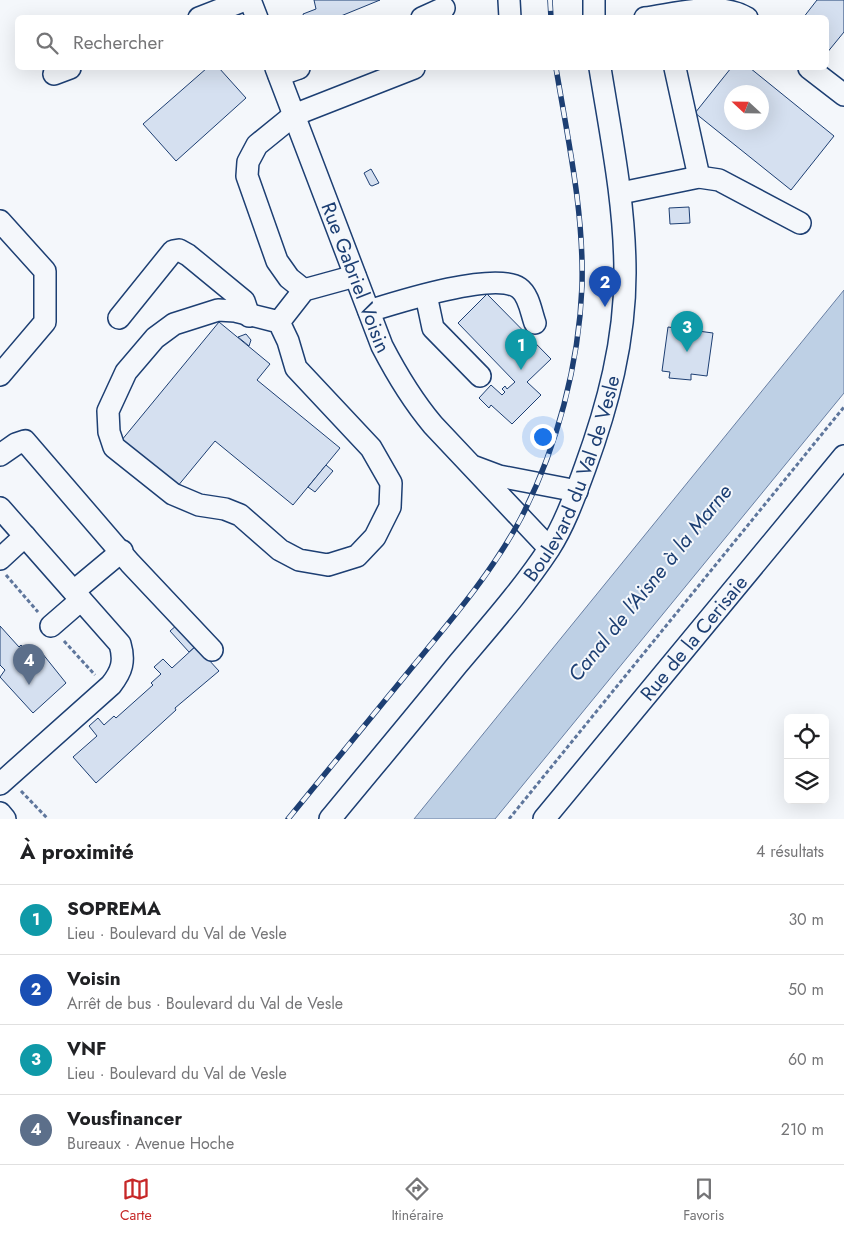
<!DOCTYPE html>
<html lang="fr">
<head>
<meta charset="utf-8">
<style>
	:root { --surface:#fff; --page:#f2f2f2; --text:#202124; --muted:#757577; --line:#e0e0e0; --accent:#c62828 }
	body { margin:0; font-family:Jost,sans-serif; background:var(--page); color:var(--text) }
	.controls { position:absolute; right:15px; bottom:15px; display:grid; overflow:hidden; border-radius:8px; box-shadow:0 5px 20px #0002 }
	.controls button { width:45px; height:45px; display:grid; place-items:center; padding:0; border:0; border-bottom:1px solid var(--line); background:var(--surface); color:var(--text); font:25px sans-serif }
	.compass { position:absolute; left:724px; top:85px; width:45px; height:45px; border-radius:50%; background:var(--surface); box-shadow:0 5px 20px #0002; rotate:292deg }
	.you { position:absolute; left:542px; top:436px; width:18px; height:18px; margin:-12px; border:4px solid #fff; border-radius:50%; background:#1a73e8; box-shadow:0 0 0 8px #1a73e833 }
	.badge { display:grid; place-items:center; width:32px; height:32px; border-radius:50%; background:var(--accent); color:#fff; font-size:16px; font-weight:700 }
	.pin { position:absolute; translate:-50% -41px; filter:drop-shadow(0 1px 2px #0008) }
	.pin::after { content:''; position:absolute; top:26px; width:18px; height:15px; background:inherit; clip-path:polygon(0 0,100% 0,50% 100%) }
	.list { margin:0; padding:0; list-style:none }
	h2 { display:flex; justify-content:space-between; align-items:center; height:65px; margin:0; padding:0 20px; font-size:21px }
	h2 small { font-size:16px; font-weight:400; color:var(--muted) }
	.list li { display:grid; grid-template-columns:32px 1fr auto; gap:15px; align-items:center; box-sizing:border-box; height:70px; padding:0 20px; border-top:1px solid var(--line) }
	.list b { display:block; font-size:19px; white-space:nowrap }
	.list p { margin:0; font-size:16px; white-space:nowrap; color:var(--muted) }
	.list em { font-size:16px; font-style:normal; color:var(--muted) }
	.icon { flex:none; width:28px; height:28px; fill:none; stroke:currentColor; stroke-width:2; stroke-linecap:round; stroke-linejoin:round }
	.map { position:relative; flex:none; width:844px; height:819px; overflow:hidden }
	.search { position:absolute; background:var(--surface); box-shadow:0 5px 20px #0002; left:15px; right:15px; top:15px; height:55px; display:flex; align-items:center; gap:12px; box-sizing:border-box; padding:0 18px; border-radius:8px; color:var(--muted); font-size:19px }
	.sheet { height:345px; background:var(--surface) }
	nav { display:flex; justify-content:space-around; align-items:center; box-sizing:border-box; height:70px; border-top:1px solid var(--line); background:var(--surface); font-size:14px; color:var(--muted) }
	nav a { display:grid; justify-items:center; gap:2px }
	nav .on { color:var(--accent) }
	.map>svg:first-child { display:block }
</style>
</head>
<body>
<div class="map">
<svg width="844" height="819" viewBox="0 0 844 819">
	<rect width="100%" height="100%" fill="#f4f7fb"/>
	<path fill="#bed0e5" stroke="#687fa3" d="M844 290V393L495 819H414Z"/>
	<g fill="#d5e0f0" stroke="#1d3f73" fill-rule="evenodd">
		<path d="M380 0 336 18H304L303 14 316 9 314 0Z"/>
		<path d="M817 0H844V32L826 54V18H803Z"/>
		<path d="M207 68H219L246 98 176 161 143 124Z"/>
		<path d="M731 68H750L834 136 791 190 695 113ZM732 92H762V122H732Z"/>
		<path d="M371 169 379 183 372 186 370 185 364 173Z"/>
		<path d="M689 207 690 223 670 224 669 208Z"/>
		<path d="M487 294 551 359 527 382 541 395 512 424 491 405 489 408 479 398 491 385 502 395 505 392 502 389 505 386 507 389 515 382 458 323Z"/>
		<path d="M219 322 270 364 257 380 340 448 293 505 215 441 177 487 121 441Z"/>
		<path d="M668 327 713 333 707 376 691 374V380L669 378 670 372 662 371Z"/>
		<path d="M246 334 251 340 249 346 238 337Z"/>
		<path d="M326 465 333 471 315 492 308 487Z"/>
		<path d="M177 625 196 646 189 652 170 631Z"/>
		<path d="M0 626 19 647 21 645 30 655 38 648 66 683 33 713 0 677 5 670 0 665Z"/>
		<path d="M196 646 219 671 175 708 176 710 96 783 73 757 97 736 89 726 98 718 104 725 114 716 116 718 153 685 151 683 161 674 154 667 163 659 172 668Z"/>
	</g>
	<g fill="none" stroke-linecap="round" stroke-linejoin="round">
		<defs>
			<g id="minor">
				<path d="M250 0 257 18"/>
				<path d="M509 0 510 18"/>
				<path d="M594 0V18"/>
				<path d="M199 18 245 0"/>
				<path d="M422 18 444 8"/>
				<path d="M645 18C676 14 719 1 747 18"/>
				<path id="s1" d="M276 68 382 346C397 375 412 400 433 425L549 548"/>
				<path d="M675 68 699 177"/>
				<path d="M809 68 844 95"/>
				<path d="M54 74 70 68"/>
				<path d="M279 75 299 68"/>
				<path d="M621 193 699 177 719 180 800 223"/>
				<path d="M0 221 45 271V322L0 375"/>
				<path d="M304 290 289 278 277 261 247 176 248 162 257 145 294 115 414 68"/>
				<path d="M426 295 433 328 480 376"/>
				<path d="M369 311C398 302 495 271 519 288 529 295 531 312 535 323"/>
				<path d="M119 318 173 251 179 250 188 255 244 301 249 316"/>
				<path d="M279 322 235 311 218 310 174 324 155 338 126 372 108 411 109 432 114 447 173 494 199 505 225 509 240 515 280 550 299 560 328 565 357 556 375 537 390 507 391 483 371 448 296 368 288 341 279 322 304 290 355 276"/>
				<path d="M0 455 16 444 25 441 130 563 212 650"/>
				<path d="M475 467 499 476 577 491"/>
				<path d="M0 508 120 644C125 661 122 671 111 685L0 784"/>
				<path d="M0 559 25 536"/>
				<path d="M74 591 122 551"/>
				<path d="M51 626 81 600"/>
				<path d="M0 813 5 819"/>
				<path id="s2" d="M330 819C372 768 415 717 457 665 488 628 522 590 549 549 565 524 575 495 585 468 608 405 625 341 625 273 625 204 611 136 600 68"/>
				<path id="s3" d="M544 819 844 456"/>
			</g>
		</defs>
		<use href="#minor" stroke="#1d3f73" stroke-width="24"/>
		<g stroke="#5e769c" stroke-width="3" stroke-dasharray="4 2.5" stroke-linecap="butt">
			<path d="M6 575 38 612"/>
			<path d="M64 641 95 675"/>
			<path d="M21 791 48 819"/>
			<path d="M509 819 844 407"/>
		</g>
		<use href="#minor" stroke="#f4f7fb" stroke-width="21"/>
		<defs>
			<g id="rail">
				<path d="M550 0 551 18"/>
				<path d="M288 819C330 768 372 716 414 665 453 618 493 571 521 518 557 448 579 364 582 286 584 212 568 140 556 68"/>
			</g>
		</defs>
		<use href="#rail" stroke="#1d3f73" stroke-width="5.5"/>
		<use href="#rail" stroke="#f4f7fb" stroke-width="4" stroke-dasharray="11" stroke-linecap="butt"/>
	</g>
	<g text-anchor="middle" stroke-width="4" stroke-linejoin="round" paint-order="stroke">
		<g font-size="20" fill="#1d3f73" stroke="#f4f7fb">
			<text dy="7" stroke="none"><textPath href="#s1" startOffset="224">Rue Gabriel Voisin</textPath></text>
			<text dy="7" stroke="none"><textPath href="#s2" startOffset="422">Boulevard du Val de Vesle</textPath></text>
			<text dy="7" stroke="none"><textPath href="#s3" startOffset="235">Rue de la Cerisaie</textPath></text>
		</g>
		<g font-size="21" font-style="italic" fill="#1d3f73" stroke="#f4f7fb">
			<text transform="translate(650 583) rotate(-51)" y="7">Canal de l'Aisne à la Marne</text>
		</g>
	</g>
</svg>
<div class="controls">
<button><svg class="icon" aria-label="locate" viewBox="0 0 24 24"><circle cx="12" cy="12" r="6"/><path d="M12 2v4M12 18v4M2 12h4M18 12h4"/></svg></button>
<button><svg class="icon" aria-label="layers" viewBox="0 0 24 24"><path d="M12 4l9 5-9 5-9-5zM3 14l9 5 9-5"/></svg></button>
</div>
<svg class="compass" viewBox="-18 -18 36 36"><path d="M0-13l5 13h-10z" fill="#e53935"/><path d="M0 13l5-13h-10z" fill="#757577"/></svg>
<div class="you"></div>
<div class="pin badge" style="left:521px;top:370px;background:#0f9aa8">1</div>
<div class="pin badge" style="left:605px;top:307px;background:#1a4fb4">2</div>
<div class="pin badge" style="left:687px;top:352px;background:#0f9aa8">3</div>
<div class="pin badge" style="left:29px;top:685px;background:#5c6f8a">4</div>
<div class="search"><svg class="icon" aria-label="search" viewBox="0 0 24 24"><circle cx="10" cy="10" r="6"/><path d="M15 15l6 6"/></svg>Rechercher</div>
</div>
<section class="sheet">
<h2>À proximité<small>4 résultats</small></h2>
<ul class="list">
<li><span class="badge" style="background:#0f9aa8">1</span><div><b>SOPREMA</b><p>Lieu · Boulevard du Val de Vesle</p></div><em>30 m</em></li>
<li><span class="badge" style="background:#1a4fb4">2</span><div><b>Voisin</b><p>Arrêt de bus · Boulevard du Val de Vesle</p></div><em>50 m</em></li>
<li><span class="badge" style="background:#0f9aa8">3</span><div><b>VNF</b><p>Lieu · Boulevard du Val de Vesle</p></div><em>60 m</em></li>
<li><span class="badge" style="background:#5c6f8a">4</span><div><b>Vousfinancer</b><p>Bureaux · Avenue Hoche</p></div><em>210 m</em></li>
</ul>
</section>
<nav>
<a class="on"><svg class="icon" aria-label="map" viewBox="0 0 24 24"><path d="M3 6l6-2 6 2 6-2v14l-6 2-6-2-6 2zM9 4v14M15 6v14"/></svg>Carte</a>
<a><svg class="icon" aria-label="directions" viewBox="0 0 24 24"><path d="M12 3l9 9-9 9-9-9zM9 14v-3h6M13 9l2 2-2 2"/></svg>Itinéraire</a>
<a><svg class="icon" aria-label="saved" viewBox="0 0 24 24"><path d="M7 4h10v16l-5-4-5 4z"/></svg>Favoris</a>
</nav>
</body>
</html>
